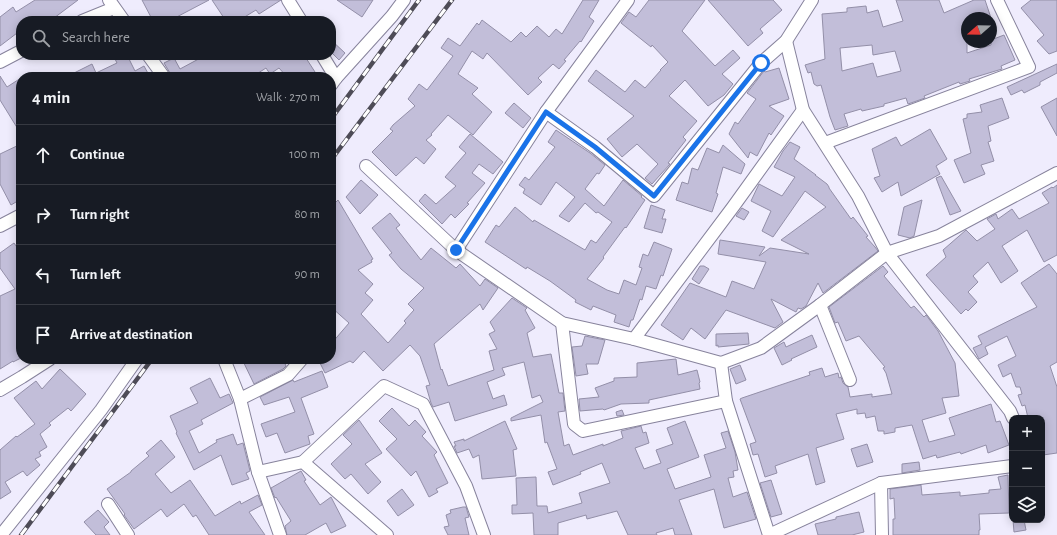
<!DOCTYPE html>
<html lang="en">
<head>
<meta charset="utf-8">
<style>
	:root { --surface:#171b24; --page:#20242c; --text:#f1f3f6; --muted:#9ea1a6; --line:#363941 }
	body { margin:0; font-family:"Alegreya Sans",sans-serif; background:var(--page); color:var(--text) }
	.controls { position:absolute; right:12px; bottom:12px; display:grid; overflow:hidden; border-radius:8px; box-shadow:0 2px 10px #0003 }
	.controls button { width:36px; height:36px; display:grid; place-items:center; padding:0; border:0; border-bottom:1px solid var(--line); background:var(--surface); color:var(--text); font:20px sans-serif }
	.compass { position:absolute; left:961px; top:12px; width:36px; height:36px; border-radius:50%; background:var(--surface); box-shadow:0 2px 10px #0003; rotate:250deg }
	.stop { position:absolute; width:12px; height:12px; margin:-9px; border:3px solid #1a73e8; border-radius:50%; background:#fff }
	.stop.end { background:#1a73e8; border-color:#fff; box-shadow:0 1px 4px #0008 }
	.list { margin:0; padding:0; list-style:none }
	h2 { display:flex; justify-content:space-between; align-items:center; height:52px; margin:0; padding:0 16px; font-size:17px }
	h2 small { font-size:13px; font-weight:400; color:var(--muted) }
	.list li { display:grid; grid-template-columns:26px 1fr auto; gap:12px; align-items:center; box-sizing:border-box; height:60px; padding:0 16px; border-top:1px solid var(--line) }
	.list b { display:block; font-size:15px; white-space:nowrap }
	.list em { font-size:13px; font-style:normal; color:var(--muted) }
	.icon { flex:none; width:22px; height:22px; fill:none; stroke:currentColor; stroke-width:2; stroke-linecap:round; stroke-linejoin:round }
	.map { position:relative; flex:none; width:1057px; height:535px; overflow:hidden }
	.search { position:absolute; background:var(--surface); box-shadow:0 2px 10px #0003; left:16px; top:16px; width:320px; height:44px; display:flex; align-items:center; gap:10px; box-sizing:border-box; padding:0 14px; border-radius:16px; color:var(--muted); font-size:15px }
	.panel { position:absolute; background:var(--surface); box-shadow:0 2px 10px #0003; left:16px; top:72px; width:320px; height:292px; border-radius:16px }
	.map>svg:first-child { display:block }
</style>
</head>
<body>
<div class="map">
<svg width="1057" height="535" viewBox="0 0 1057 535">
	<rect width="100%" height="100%" fill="#efecfd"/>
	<g fill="#c2bed9" stroke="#938fa8" fill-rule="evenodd">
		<path d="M35 0H78L50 21H21V30L0 46V17L13 7 16 12Z"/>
		<path d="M142 0H209L169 21H153Z"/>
		<path d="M212 0H281L259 14 256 10 238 21H226Z"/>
		<path d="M337 0H373L362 17Z"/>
		<path d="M583 0H599L589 17 594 21 581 42 580 41 564 60 566 61 559 69 553 64 538 78 542 82 528 95 487 53 483 59 472 51 458 74 478 88 472 94 492 112 473 135 448 115 431 134 432 135 426 140 436 149 424 164 416 157 396 176 372 152 393 131 390 129 393 125 415 106 408 99 419 84 427 90 453 56 441 48 448 38 460 46 477 23 479 25 482 20 511 42 521 32 526 37 537 26 549 37 556 29 562 34Z"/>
		<path d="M649 0H705L682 31 715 66 733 50 740 58 722 74 733 84 724 95 708 106 685 80 669 96 697 121 683 137 686 140 668 163 670 164 652 184 645 178 658 164 637 144 622 157 607 139 634 116 588 81 596 70 625 92 635 80 645 88 661 70H660L668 62 652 45 651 47 621 23 629 12 636 17Z"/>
		<path d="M708 0H773L782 10 760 29 763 33 748 46Z"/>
		<path d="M896 0H939L944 13 974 0H985L991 18H967V53L991 45V40L1004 35 1015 60 1001 66 1002 69 969 79 970 81 960 84 959 82 924 96 925 98 908 104 906 98 884 104V106L862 111 861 109 844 114 848 126 835 130 830 117 821 85 817 86 814 84 811 72 808 73 805 65 825 59 822 14 847 12V8L866 6 867 13 878 10 883 27 903 21ZM872 45 873 55 895 51 901 71 877 77 873 63 842 71 840 48Z"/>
		<path d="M1031 0H1057V51L1049 54 1037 41 1044 35 1021 8Z"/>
		<path d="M331 40 345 53 339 60 331 52Z"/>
		<path d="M113 55H127L135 71 144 66 150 77H66L92 64 96 73 117 63Z"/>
		<path d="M206 55H304L315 72 308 77H287L279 68 270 74 266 68 252 77H171L170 73 164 63 174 58 180 69Z"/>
		<path d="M1057 64V73L1040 82V85L1024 93 1022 90 1011 95 1007 87Z"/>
		<path d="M779 68 789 99 769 106 784 116 771 135 769 133 757 156 750 152 748 158 729 134 735 122 738 124 756 99 747 93 764 71 765 72Z"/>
		<path d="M0 76 7 87 21 78V134L0 100Z"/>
		<path d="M1002 98 1009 118 988 126 991 141 988 142 994 161 981 165 985 174 964 183 954 160 971 153 963 119 967 118V114L982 112 980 105Z"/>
		<path d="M1057 98V136L1041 107Z"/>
		<path d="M514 103 531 118 523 128 505 113Z"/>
		<path d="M930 129 947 159 936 166 940 174 901 196 898 182 882 192 874 178 880 176 872 149 896 137 901 146Z"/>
		<path d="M556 130 590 153 605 165 599 174 597 173 585 189 604 206 623 180 642 196 641 197 645 200 626 228 625 227 603 257 604 258 587 279 607 290 619 294 624 280 636 285 642 268 639 267 643 254 648 256 654 242 672 249 663 276 661 275 656 289 646 286 642 300 640 299 633 320H631L629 327 614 322 616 315 593 306 591 310 575 302 576 300 550 281 527 267 526 269 485 242 496 225 499 227 515 207 533 222 534 220 585 250 591 240 596 243 612 222 598 212 596 213 585 203 569 222 559 216 575 197 556 182 541 205 523 193 525 189 519 185 525 177 529 180 555 147 548 142Z"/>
		<path d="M470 134 503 162 493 174 479 164 472 173 485 183 467 203 469 204 455 218 451 214 442 224 419 201 425 194 436 204 456 186 445 177 466 153 459 147Z"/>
		<path d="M790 142 800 147 794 159 816 175H815L827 184 829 187V188L851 219 853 217 868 236 866 237 875 247 878 251 823 293 818 283 806 306 801 309 798 308 796 312 771 299 783 322 775 328 726 310 705 339 691 328 683 340 661 325 690 283 726 297 732 281 754 289 766 262 718 254 720 240 765 247 759 256 770 248 809 254 781 240 826 207 805 191 773 237 762 231 771 211 751 201 759 184 782 196 795 177 774 167 783 151Z"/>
		<path d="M21 144V199L11 205 0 184V154Z"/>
		<path d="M723 145 745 164 741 174 723 167 716 193 718 194 712 212 676 200 682 182 688 184 692 168 698 170 707 148 719 153Z"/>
		<path d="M941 176 961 211 950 215 936 178Z"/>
		<path d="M361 180 378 195 360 214 346 197Z"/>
		<path d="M1057 185V255L1044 262 1027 230 1002 246 1018 271 1001 283 988 262 973 276 978 282 968 292 977 302 968 311 966 309 961 314 926 275 946 257 943 250 966 230 977 241 995 229 987 219 996 214 998 219 1012 209 1019 219 1049 203 1042 193 1052 187 1053 188Z"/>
		<path d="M338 200 373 259 371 260 372 262 358 270 373 284 365 293 373 300 361 314 388 343 406 323 404 321 414 310 408 304 424 288 401 269 389 255 392 253 372 228 390 213 400 225 396 228 421 260 431 248 456 268 460 264 480 286 485 279 498 288 483 310 480 304 434 344 441 370 442 369 448 386 494 370 489 351 497 349 489 334 495 331 490 322 512 298 527 308 525 310 535 328 527 333 533 357 551 354 559 393H563L565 411 558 412 564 446 569 444 573 455 603 444V446L623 438 621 431 641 426 643 433 646 432 649 443 635 448 644 469 661 463 656 450 673 444 667 428 685 421 699 457 667 469 675 489 711 477 704 455 726 448 721 433 728 431 735 452 738 470 733 471 734 477 728 478 733 497 747 492 756 519 724 528 714 489 679 500 692 535H675L673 528 656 533 657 535H628L617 511 587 519 586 515 558 523V535H534L533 513 512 514V505H517L516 478 536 477 537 506H547L548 513 582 503 579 493 610 483 602 463 580 472 581 474 553 485 548 472 557 469 547 442 545 443 541 415 511 421V418L543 402 540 395 532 398 524 362 502 368 505 375 487 382 493 399 504 395 507 405 455 421 449 402 433 407 431 403 426 386 430 385 420 356 410 345 383 371 364 351 353 363 350 361 325 373 318 359H331V344L349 323 331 307V207Z"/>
		<path d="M922 200 914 236 910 238 898 235 904 207Z"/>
		<path d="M651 205 665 210 662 219H666L662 233 644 228Z"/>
		<path d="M742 208 749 212 744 220 736 216Z"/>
		<path d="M14 243 21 253V358L13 362V361L0 369V296L15 289 0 268V253Z"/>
		<path d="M1049 264 1057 274V362L1050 366 1057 387V453L1043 455 1042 446V418H1028L1025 405 1022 406 1018 395 1022 394 1020 387H1016L1011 373 1003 377 998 365 1016 356 1007 336 985 347 988 354 979 359 973 348 982 344 978 336 1037 307 1021 283Z"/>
		<path d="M700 266H704L709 269 699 284 692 279Z"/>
		<path d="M883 266 888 272 884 276 911 308 914 306 924 317 926 315 938 331 955 363 959 396 942 398 946 413 922 420 929 442 955 435 949 418 991 404 996 422 1000 421 1009 445 988 453 986 445 961 454 960 452 937 458 936 455 923 459 912 425 895 428V432L884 434V431H878L875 416 866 418 865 413 857 414V409L836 414 844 439 816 448 825 482 816 485 808 454 775 466 777 473 765 477 758 454 753 455 750 444 756 442 740 399 742 398 810 375 809 372 822 368 825 377 838 373 839 378 841 377 843 383 848 387 850 397 872 394V397L892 394 886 373 883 368 885 367 859 336 846 341 838 322 835 323 829 307Z"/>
		<path d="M748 333 749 344 718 347V345L716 346V334Z"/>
		<path d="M812 335 817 347 791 359 792 360 782 365 774 348 784 342 786 347Z"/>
		<path d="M585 336 605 340 598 364H586L588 374 576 376 572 347 582 346Z"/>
		<path d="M242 359H283L286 366 283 369 254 384Z"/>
		<path d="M676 359 678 375 697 370 700 382 699 383 700 389 649 400V403L621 404 604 410 603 409 580 411 579 399 599 397 595 388 614 381V378L637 377V363Z"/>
		<path d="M740 365 746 380 736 384 730 369Z"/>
		<path d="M60 369 86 394 71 411 68 408 49 423 51 425 40 434 47 447 39 452 41 456 35 459 40 465 27 476 23 471 5 482 11 492 0 499V450L16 436 17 437 35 424 14 398 36 381 42 389Z"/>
		<path d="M322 371 328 387 301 398 314 434 308 436 310 444 285 453 277 433 266 437 261 424 295 412 289 397 264 405 260 397 293 380 294 382Z"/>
		<path d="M210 378 220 398 229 394 233 403 201 420 203 424 189 431 199 453 217 442 216 440 233 434 237 445 243 443 250 471 246 473 249 479 232 485 221 455 194 470 176 433 177 432 170 416 198 403 190 388Z"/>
		<path d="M392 408 409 426 415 420 426 432 422 436 437 452 434 455 448 483 436 489 438 492 429 497 416 471 411 476 400 464 386 449 397 439 379 421Z"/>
		<path d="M622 410 624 415 617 416 616 412Z"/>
		<path d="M359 420 382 453 365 464 381 482 368 494 351 474 345 479 331 464 352 444 343 435Z"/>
		<path d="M505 421 517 449 513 450 516 476 482 479 479 455 473 458 469 449 457 453 454 446H456L454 442 464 439V441Z"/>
		<path d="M161 440 175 457 155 474 171 493 190 480 215 516 240 501 241 504 258 495 262 505 249 512 265 535H209L196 515 193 517 184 504 167 517 161 509 134 529 124 515 125 514 107 489 131 472V471L149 456 146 453Z"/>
		<path d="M867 444 873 462 857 467 851 449Z"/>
		<path d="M919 462 920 470 902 473V464Z"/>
		<path d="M301 471 306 480 304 481 320 505 331 497 346 526 331 533 326 523 305 535H287L285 526 291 521 276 497 275 498 271 488Z"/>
		<path d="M1008 475 1009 513 979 514 980 530H979V535H893V519H895L894 498 890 499V489L921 485 922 495 960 492V496L989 493V490L1001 489 998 477Z"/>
		<path d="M771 480 782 514 771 517 760 483Z"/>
		<path d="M402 489 414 505 398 516 387 501Z"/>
		<path d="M463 507H466L469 517 465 518 469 535H448L444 527 449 526 446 515 451 513 450 510Z"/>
		<path d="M98 510 109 522 104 527 110 535H96L84 522Z"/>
		<path d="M859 512 864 532 852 535H818L815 524 836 519V517Z"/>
		<path d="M1013 520H1024L1026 530 1014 532Z"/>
	</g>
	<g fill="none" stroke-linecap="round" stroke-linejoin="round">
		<defs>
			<g id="street">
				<path d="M109 0 124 21"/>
				<path d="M288 0 301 21"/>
				<path d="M82 21 114 8"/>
				<path d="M786 41 803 110 858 196 887 253 1010 411 1013 418"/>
				<path d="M148 55 164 77"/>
				<path d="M322 55 336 78"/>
				<path d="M0 62 21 51"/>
				<path d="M331 85 336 78 392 16 404 0"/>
				<path d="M546 112 595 147 654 196 761 63 786 41 812 0"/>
				<path d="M825 143 1029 67 997 0"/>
				<path d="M366 166 456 250 562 323 634 339 721 363 761 348 820 305 887 253 939 236 1057 173"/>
				<path d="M0 226 21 215"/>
				<path d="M456 250 546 112 628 0"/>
				<path d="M820 305 850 380"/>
				<path d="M562 323 574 424 583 431 726 401"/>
				<path d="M634 339 733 207 803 110"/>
				<path d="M224 359 240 399 258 472 280 535"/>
				<path d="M721 363 726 401 769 535"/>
				<path d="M0 390 22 377 50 359"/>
				<path d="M240 399 288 375 302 359"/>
				<path d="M303 462 384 386 423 404 466 486 484 535"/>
				<path d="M258 472 303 462 387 535"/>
				<path d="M881 483 882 535"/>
				<path d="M108 504 128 535"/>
				<path d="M1 535 101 410 137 359"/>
				<path d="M769 535 881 483 1012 466"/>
			</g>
		</defs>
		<use href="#street" stroke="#87839c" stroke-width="14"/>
		<use href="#street" stroke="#fff" stroke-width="12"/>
		<defs>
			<g id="rail">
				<path d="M331 119 419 0"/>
				<path d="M331 160 452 0"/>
				<path d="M21 535 152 359"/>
			</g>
		</defs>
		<use href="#rail" stroke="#4e4c57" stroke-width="4.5"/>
		<use href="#rail" stroke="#fff" stroke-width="3" stroke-dasharray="9" stroke-linecap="butt"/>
	</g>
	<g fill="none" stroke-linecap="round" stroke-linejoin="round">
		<path stroke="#1a73e8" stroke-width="5" d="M456 250 546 112 595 147 654 196 761 63"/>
	</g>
</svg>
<div class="controls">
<button>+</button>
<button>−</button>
<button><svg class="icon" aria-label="layers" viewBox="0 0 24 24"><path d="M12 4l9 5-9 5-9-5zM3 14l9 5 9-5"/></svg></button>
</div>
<svg class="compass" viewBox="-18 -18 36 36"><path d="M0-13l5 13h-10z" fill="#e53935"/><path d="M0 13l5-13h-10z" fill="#9ea1a6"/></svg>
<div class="stop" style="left:761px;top:63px"></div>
<div class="stop end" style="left:456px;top:250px"></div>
<div class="search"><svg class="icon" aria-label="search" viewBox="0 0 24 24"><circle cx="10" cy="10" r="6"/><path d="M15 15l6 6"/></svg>Search here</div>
<section class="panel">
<h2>4 min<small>Walk · 270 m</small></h2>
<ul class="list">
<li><svg class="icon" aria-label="ahead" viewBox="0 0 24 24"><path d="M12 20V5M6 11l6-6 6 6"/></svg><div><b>Continue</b></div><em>100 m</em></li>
<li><svg class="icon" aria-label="right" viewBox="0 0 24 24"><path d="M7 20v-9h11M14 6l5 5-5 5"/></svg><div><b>Turn right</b></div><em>80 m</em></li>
<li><svg class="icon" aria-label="left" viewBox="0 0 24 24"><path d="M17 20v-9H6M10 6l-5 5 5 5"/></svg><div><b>Turn left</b></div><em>90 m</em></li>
<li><svg class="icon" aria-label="arrive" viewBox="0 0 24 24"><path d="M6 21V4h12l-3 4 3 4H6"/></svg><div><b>Arrive at destination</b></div></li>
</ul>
</section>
</div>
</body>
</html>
